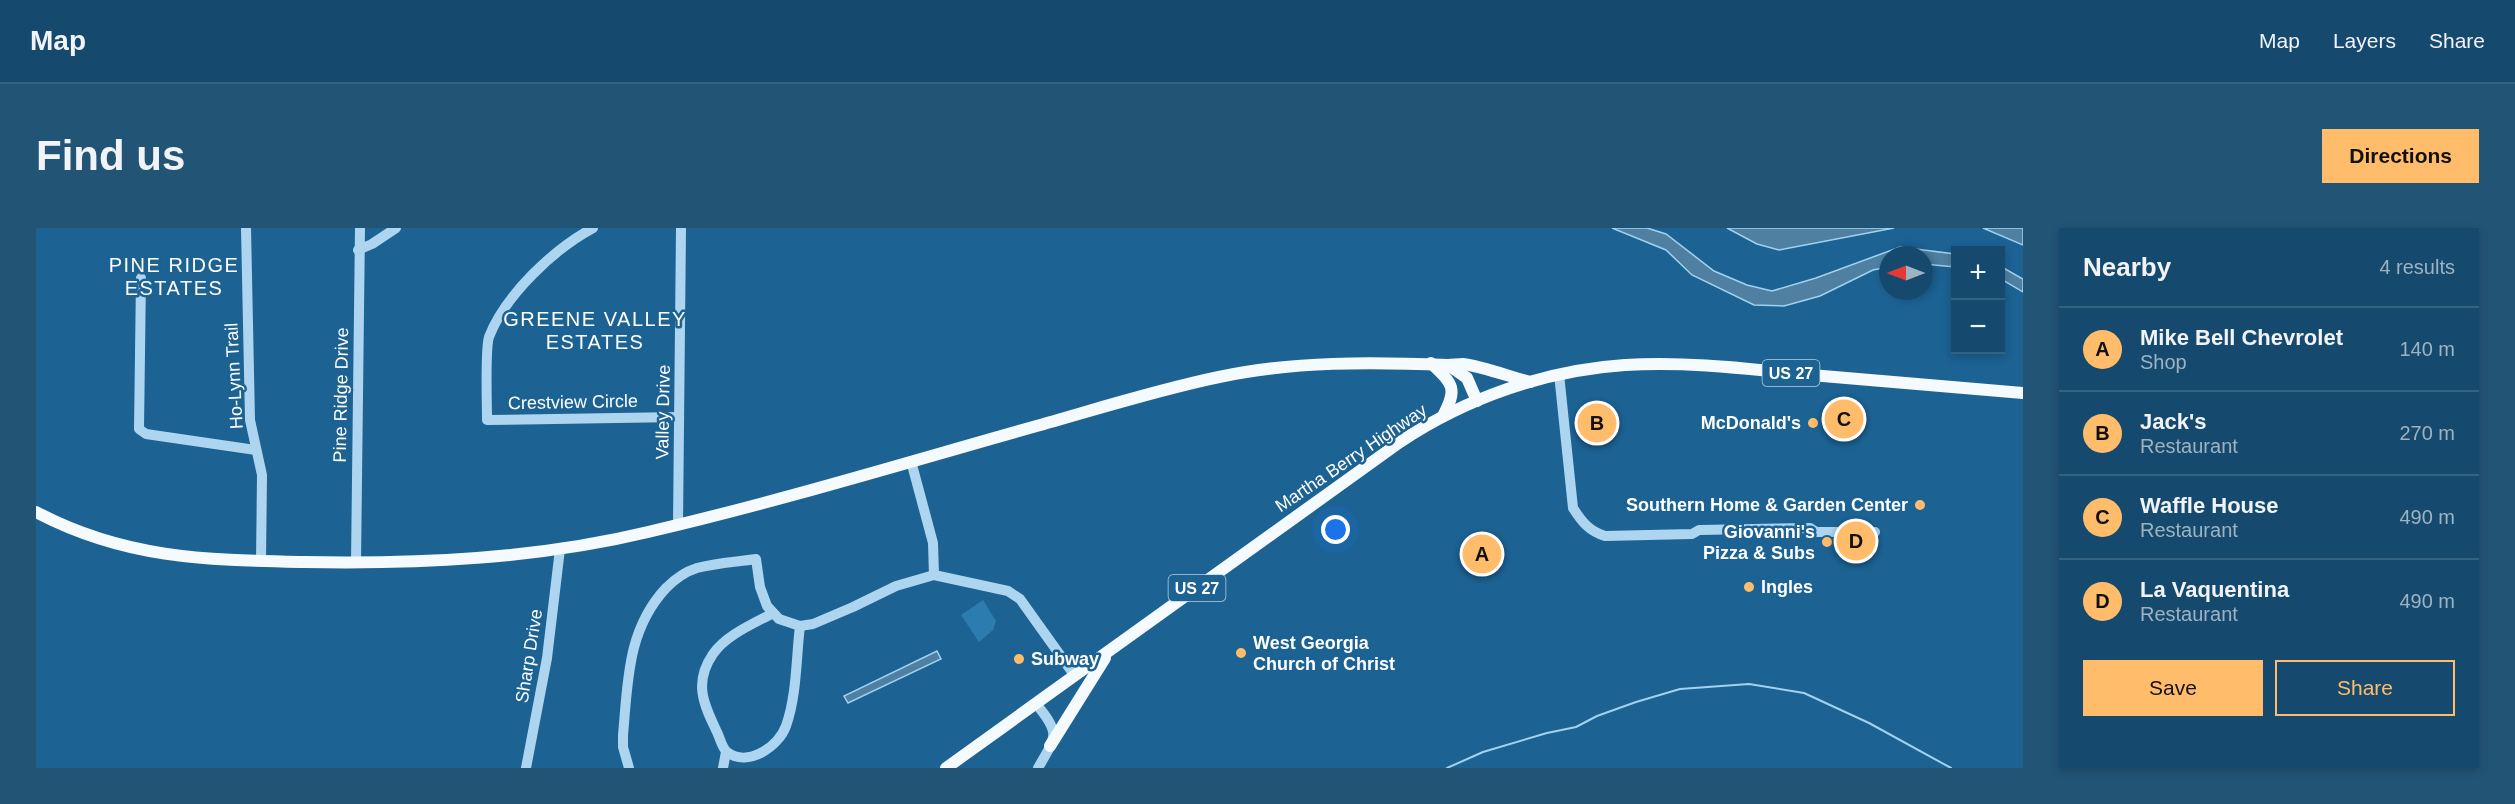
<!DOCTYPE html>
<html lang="en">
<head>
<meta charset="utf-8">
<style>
	:root { --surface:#154a6e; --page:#225476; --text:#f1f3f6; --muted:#9db3c2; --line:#346281; --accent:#ffbd6b }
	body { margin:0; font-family:Arial,sans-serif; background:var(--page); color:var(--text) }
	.controls { position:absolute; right:18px; top:18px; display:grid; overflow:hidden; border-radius:0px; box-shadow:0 3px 9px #0003 }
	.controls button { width:54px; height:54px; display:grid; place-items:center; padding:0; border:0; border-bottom:2px solid var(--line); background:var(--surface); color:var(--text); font:30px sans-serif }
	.compass { position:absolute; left:1843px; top:18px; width:54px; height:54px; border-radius:50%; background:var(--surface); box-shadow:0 3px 9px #0003; rotate:270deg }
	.you { position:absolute; left:1300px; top:302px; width:21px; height:21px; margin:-15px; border:4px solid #fff; border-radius:50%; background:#1a73e8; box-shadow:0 0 0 9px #1a73e833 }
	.badge { display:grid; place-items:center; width:39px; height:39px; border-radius:50%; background:var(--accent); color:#111; font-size:20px; font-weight:700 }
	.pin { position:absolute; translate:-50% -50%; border:3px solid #fff; box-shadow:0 2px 6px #0006 }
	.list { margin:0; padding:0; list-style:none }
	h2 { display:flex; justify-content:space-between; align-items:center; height:78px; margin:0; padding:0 24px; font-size:26px }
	h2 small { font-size:20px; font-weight:400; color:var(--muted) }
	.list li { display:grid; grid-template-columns:39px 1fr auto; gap:18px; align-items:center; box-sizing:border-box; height:84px; padding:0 24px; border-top:2px solid var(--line) }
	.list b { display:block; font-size:22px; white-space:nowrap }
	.list p { margin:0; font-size:20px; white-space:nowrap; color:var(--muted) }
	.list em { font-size:20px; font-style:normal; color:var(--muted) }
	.actions { display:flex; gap:12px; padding:18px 24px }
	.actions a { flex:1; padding:14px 0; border:2px solid var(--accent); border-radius:0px; text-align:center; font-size:21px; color:var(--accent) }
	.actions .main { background:var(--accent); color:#111 }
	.map { position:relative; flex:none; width:1987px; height:540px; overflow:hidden; border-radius:0px }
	header { display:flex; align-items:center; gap:36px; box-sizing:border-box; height:84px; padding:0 30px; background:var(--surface); border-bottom:2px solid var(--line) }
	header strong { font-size:28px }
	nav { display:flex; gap:33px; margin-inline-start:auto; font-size:21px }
	.intro { display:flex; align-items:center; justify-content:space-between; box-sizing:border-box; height:144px; padding:0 36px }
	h1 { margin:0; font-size:42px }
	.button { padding:15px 27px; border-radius:0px; background:var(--accent); color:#111; font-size:21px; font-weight:700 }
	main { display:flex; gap:36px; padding:0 36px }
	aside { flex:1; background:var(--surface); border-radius:0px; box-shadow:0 3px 9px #0003 }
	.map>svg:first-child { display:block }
</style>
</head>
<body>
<header>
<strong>Map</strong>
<nav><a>Map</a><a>Layers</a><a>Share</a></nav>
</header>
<div class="intro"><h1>Find us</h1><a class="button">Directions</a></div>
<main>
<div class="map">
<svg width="1987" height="540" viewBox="0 0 1987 540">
	<rect width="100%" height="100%" fill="#1c6293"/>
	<path fill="#2c7caf" d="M947 372 960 393 957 402 943 414 925 387Z"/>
	<g fill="#4f80a1" stroke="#a0d2f1" stroke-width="1.5">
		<path d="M1576 0H1611L1630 6 1678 43 1711 57 1736 63 1780 50 1864 19 1919 26V39L1888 36V27H1852V39L1837 42 1784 68 1748 78 1718 77 1656 47 1630 22Z"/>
		<path d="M1691 0H1858L1743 22 1721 16Z"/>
		<path d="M1947 0H1987V17Z"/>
		<path d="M1964 38 1987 51V64L1965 51Z"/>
		<path d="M901 423 905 431 812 475 808 468Z"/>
	</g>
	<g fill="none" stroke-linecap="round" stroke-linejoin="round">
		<path stroke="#a0d2f1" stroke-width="2" d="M1411 540 1447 524 1511 505 1540 499 1561 488 1600 474 1644 461 1713 456 1768 465 1833 495 1915 540"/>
		<g stroke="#add5ef" stroke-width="10">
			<path d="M210 0 214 192 226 247 225 333"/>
			<path d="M557 0C518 21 469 67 453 109 449 121 451 175 451 192L643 189"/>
			<path d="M322 22 336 16 360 0"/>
			<path d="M105 50 103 201 110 206 220 222"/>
			<path d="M1523 146 1537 280C1546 294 1553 303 1569 308L1656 306 1663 302 1774 300 1780 304H1839"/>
			<path d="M875 233 897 315 898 347"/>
			<path d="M642 296 645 0"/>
			<path d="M320 335 324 0"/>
			<path d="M737 385C717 396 690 407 677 426 657 455 668 477 681 504 684 510 686 520 691 524 712 540 743 518 750 498 761 467 760 430 764 398"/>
			<path d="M1001 477C1025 506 1020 509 1002 540"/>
			<path d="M490 540 511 430 524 321"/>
			<path d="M593 540 587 519V507C592 453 591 402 630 360 639 351 648 344 661 340 680 335 700 334 720 331L724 359 731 378 743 391 764 398 777 396 817 379 860 358 898 347 972 363 984 371 1039 448"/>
			<path d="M687 540 690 524"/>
		</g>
		<g stroke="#f5faff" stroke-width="12">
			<path d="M1395 135C1417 156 1422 160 1407 188"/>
			<path d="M1414 138 1431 150 1441 173"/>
			<path d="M0 284C89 331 170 332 268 334 383 336 500 331 612 304 741 274 869 235 997 199 1058 182 1120 162 1183 149 1258 133 1336 134 1412 137 1417 137 1422 136 1427 136 1445 138 1475 149 1494 154"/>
			<path d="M1014 518 1069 430"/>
			<path d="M910 540 1364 214C1430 170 1510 142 1589 137 1651 133 1714 141 1775 147 1846 153 1916 159 1987 165"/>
		</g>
	</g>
	<g fill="#ffbd6b" stroke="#1c6293" stroke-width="2">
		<circle cx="1777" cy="195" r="6"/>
		<circle cx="1884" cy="277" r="6"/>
		<circle cx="1791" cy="314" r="6"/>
		<circle cx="1713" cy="359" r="6"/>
		<circle cx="1205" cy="425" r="6"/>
		<circle cx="983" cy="431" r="6"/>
	</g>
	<g text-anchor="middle" stroke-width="5" stroke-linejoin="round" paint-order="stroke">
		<g fill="#1c6293" stroke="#bbd0df" stroke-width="1.5">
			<rect x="1726.5" y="132" width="57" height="26" rx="4.5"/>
			<rect x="1132.5" y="347" width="57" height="26" rx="4.5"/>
		</g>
		<g font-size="16" font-weight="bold" fill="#fff">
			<text x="1755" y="151">US 27</text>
			<text x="1161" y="366">US 27</text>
		</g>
		<g font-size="18" fill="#fff" stroke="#1c6293">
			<text transform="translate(198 148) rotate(-93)" y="6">Ho-Lynn Trail</text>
			<text transform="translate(305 167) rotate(-89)" y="6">Pine Ridge Drive</text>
			<text transform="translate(537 174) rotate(-1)" y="6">Crestview Circle</text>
			<text transform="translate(627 184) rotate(-89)" y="6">Valley Drive</text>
			<text transform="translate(1315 230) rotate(-34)" y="6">Martha Berry Highway</text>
			<text transform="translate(493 428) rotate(-81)" y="6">Sharp Drive</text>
		</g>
		<g font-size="18" font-weight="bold" fill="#fff" stroke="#1c6293" text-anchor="end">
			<text x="1765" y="201">McDonald's</text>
			<text x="1872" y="283">Southern Home &amp; Garden Center</text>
			<text x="1779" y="310">Giovanni's<tspan x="1779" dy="21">Pizza &amp; Subs</tspan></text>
			<text x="1725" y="365" text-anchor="start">Ingles</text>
			<text x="1217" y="421" text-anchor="start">West Georgia<tspan x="1217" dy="21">Church of Christ</tspan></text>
			<text x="995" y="437" text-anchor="start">Subway</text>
		</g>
		<g font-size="20" letter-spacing="1.5" fill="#fff" stroke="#1c6293">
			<text x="138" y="44">PINE RIDGE<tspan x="138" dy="23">ESTATES</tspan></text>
			<text x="559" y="98">GREENE VALLEY<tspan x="559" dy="23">ESTATES</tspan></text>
		</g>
	</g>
</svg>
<div class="controls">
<button>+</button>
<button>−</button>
</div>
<svg class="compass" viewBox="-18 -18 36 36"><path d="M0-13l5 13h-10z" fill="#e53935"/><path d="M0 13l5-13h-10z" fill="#9db3c2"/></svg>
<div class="you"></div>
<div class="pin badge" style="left:1446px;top:326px">A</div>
<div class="pin badge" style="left:1561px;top:195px">B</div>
<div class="pin badge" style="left:1808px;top:191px">C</div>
<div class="pin badge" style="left:1820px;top:313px">D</div>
</div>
<aside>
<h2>Nearby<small>4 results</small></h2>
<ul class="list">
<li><span class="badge">A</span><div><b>Mike Bell Chevrolet</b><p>Shop</p></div><em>140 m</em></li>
<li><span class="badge">B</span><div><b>Jack's</b><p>Restaurant</p></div><em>270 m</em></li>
<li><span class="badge">C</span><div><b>Waffle House</b><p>Restaurant</p></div><em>490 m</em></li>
<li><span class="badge">D</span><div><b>La Vaquentina</b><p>Restaurant</p></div><em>490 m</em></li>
</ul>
<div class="actions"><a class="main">Save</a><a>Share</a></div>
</aside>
</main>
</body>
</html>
